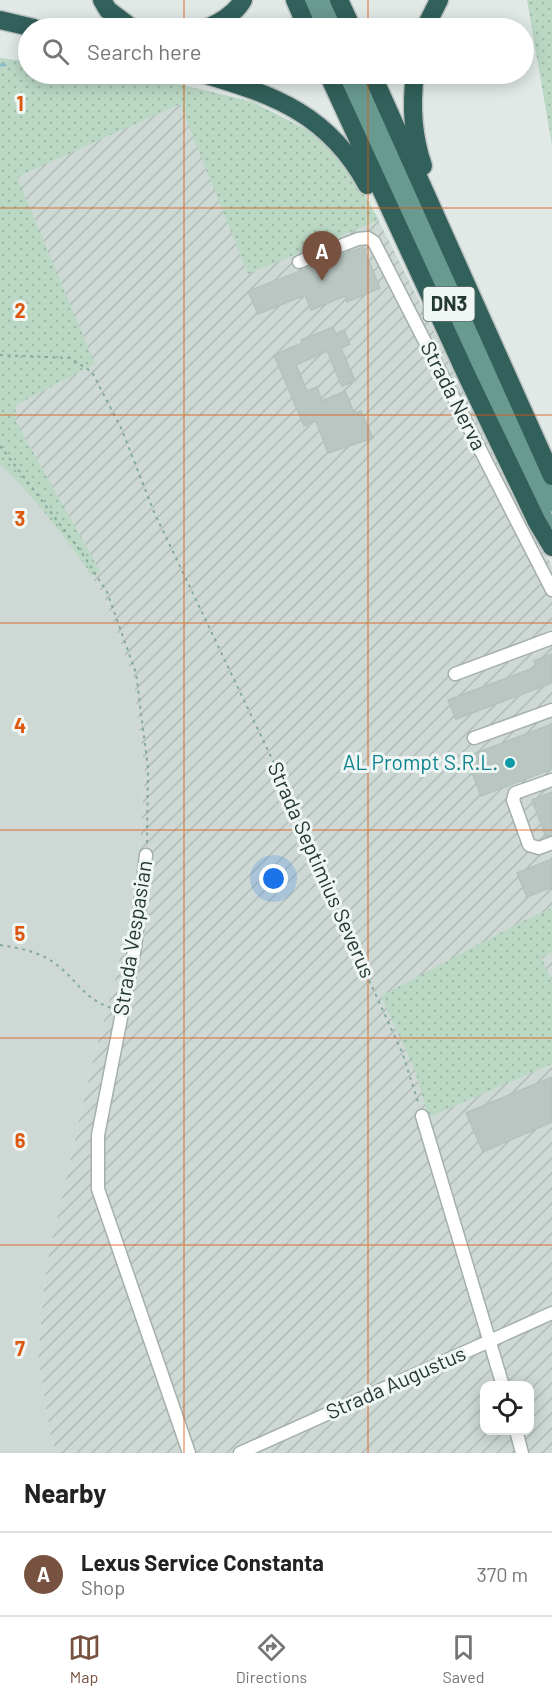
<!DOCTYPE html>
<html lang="en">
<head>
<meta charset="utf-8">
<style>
	:root { --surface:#fff; --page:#f2f2f2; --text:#222; --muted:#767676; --line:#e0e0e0; --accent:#785240 }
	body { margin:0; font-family:Barlow,sans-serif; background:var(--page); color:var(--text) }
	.controls { position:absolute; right:18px; bottom:18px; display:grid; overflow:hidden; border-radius:12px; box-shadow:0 3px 15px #0003 }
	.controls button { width:54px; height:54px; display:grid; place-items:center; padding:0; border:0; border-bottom:2px solid var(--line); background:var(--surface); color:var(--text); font:30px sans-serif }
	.you { position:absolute; left:274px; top:879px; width:21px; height:21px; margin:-15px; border:4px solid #fff; border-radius:50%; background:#1a73e8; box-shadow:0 0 0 9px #1a73e833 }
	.badge { display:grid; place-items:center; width:39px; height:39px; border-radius:50%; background:var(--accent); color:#fff; font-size:20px; font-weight:700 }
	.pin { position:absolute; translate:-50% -50px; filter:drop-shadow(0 2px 3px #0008) }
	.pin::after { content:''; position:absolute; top:32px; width:21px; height:18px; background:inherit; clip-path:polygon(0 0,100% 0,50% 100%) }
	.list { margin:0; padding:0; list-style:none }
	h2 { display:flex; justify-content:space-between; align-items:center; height:78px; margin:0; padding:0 24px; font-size:26px }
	h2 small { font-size:20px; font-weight:400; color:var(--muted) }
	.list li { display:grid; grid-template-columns:39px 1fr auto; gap:18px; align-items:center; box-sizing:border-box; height:84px; padding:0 24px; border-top:2px solid var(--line) }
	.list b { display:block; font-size:22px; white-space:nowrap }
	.list p { margin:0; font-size:20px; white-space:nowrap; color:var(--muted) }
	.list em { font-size:20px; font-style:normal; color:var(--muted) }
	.icon { flex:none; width:33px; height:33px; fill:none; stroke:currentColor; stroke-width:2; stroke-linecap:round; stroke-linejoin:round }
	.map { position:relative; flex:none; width:552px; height:1453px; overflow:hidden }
	.search { position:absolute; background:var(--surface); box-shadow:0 3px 15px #0003; left:18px; right:18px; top:18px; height:66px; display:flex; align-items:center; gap:15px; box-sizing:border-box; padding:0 21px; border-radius:33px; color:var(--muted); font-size:22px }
	.sheet { height:162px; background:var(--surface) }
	nav { display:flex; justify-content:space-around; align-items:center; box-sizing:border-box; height:84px; border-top:2px solid var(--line); background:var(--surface); font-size:16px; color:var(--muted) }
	nav a { display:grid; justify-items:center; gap:3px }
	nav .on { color:var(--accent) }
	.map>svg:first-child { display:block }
</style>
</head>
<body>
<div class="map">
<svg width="552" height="1453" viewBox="0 0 552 1453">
	<defs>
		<pattern id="industrial-furrows" width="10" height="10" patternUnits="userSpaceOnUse" patternTransform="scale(1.5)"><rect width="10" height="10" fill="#ced9d5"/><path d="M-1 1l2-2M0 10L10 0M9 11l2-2" fill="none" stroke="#b1bbb7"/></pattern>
		<pattern id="grass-dots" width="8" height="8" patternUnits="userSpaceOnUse" patternTransform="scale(1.5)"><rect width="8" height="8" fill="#bbd8c5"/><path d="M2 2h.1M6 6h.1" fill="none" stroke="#a0baaa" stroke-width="1.8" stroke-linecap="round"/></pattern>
	</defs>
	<rect width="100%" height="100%" fill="#e0e9e6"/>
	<path fill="#ced9d5" d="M0 464 26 489 71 545 104 596 133 677 145 774 139 854 129 918 115 980 91 1068 46 1268 38 1355 51 1439 57 1453H0Z"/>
	<path fill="url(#industrial-furrows)" fill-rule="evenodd" d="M0 58 28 62V74H105L182 85 253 102 351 171 377 217 552 566V1453H57L51 1439 38 1355 46 1268 91 1068 115 980 129 918 139 854 145 774 133 677 104 596 71 545 26 489 0 464ZM484 1386H530V1430H484Z"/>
	<g fill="url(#grass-dots)">
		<path d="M527 0H552V145Z"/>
		<path d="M0 58 28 62V74H105L182 85 253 102 317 135 351 171 379 220 248 274 180 104 17 177 95 364 16 405 15 420 100 571 92 576C65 536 35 498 0 464Z"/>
		<path d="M552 908V952L541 957 552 981V1064L429 1117 414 1068 381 996 519 923Z"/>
	</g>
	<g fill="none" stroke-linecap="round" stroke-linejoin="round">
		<path stroke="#8ebbc8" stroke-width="3" d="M0 65H5"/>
	</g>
	<g fill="#b9c6c2" stroke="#b3c2bd" stroke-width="1.5">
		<path d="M363 247 380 288 347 302 345 296 311 310 305 295 258 314 248 291Z"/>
		<path d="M333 327 336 334 344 330 350 344 341 348 355 381 342 386 327 351 296 365 307 391 317 387 322 401 345 391 354 413 361 411 373 438 328 453 316 421 304 426 274 355 302 343 301 340Z"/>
		<path d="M552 654V683L456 719 448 700 536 667 534 661Z"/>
		<path d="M552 724V769L481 796 466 757Z"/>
		<path d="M552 792V835L546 837 532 800Z"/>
		<path d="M552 859V887L527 897 517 873Z"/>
		<path d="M552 1077V1122L483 1152 466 1113Z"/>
	</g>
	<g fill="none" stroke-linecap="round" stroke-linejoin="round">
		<defs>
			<g id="minor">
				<path d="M299 262 358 239 368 238 374 242 552 590"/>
				<path d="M455 674 552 638"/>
				<path d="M474 738 552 710"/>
				<path d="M552 780 515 793 513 800 529 845 539 848 552 843"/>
				<path d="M146 855 135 947 98 1135V1189L189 1453"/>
				<path d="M422 1116 503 1386"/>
				<path d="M516 1430 522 1453"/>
				<path d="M240 1453 552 1313"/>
			</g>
			<g id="major">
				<path d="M312 0 325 28"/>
				<path d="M325 0 338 28"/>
				<path d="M345 74 547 522"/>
				<path d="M359 74 552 504"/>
			</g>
			<g id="highway">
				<path d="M102 0 108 10 132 28"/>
				<path d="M295 0 307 28"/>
				<path d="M339 0 352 28"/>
				<path d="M0 20 34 28"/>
				<path d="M207 28C221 22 235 14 243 0"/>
				<path d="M425 28 439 0"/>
				<path d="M203 74C275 95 329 115 367 185"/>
				<path d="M328 74 466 374 537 522 552 547"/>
				<path d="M372 74 552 476"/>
				<path d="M415 74C411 104 413 137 423 166"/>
			</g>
		</defs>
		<use href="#minor" stroke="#a4b0ad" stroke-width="15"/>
		<use href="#major" stroke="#bdc3c2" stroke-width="18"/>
		<use href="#highway" stroke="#bdc3c2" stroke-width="21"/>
		<g stroke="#84a9a0" stroke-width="2" stroke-dasharray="3 4.5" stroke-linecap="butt">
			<path d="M0 355 70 358 92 372 122 430 154 512 284 784 340 917 402 1052 419 1105"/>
			<path d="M0 446 82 553 107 592 136 673 148 768 147 843"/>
			<path d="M0 945C20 948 41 952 57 965 79 982 82 997 111 1008"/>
		</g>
		<use href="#minor" stroke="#fff" stroke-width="12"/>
		<use href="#major" stroke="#699a90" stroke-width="15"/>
		<use href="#highway" stroke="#32605a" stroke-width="18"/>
	</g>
	<path fill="none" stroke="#de570e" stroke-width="1.5" stroke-opacity="0.55" d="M184 0V28M368 0V28M184 74V1453M368 74V1453M0 208H552M0 415H552M0 623H552M0 830H552M0 1038H552M0 1245H552"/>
	<circle fill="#0f9aa8" stroke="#f0f6f3" stroke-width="2" cx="510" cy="763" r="6"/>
	<g text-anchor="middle" stroke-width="6" stroke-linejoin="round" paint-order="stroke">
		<rect fill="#f0f6f3" stroke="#60706d" stroke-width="1.5" x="423.5" y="287" width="51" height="34" rx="4.5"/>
		<g font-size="20" font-weight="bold" fill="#233733">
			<text x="449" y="311">DN3</text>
		</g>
		<g font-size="21" fill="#233733" stroke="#f0f6f3">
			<text transform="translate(453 396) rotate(63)" y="7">Strada Nerva</text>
			<text transform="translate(321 870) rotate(66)" y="7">Strada Septimius Severus</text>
			<text transform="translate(133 938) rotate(-81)" y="7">Strada Vespasian</text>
			<text transform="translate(396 1383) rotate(-24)" y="7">Strada Augustus</text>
		</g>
		<g font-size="21" fill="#0d838f" stroke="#f0f6f3" text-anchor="end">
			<text x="498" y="770">AL Prompt S.R.L.</text>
		</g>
	</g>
	<g font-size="20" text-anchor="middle" font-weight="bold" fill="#de570e" stroke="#f0f6f3" stroke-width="6" stroke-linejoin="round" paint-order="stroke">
		<text x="20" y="111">1</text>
		<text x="20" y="318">2</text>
		<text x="20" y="526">3</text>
		<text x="20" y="733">4</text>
		<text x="20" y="941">5</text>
		<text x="20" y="1148">6</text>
		<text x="20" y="1356">7</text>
	</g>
</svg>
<div class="controls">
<button><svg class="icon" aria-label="locate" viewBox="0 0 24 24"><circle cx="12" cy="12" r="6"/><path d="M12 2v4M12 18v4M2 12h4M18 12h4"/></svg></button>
</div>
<div class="you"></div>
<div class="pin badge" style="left:322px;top:281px">A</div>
<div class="search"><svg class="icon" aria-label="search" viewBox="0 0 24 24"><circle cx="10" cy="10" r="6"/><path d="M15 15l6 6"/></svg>Search here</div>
</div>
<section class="sheet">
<h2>Nearby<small></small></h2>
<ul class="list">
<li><span class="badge">A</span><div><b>Lexus Service Constanta</b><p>Shop</p></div><em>370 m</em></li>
</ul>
</section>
<nav>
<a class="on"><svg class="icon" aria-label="map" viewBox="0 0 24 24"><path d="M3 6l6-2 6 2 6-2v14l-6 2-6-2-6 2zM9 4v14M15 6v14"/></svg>Map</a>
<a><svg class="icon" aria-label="directions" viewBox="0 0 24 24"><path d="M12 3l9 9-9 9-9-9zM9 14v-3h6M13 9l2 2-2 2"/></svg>Directions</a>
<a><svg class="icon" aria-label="saved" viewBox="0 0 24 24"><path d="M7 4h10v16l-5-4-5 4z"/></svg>Saved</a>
</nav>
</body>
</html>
